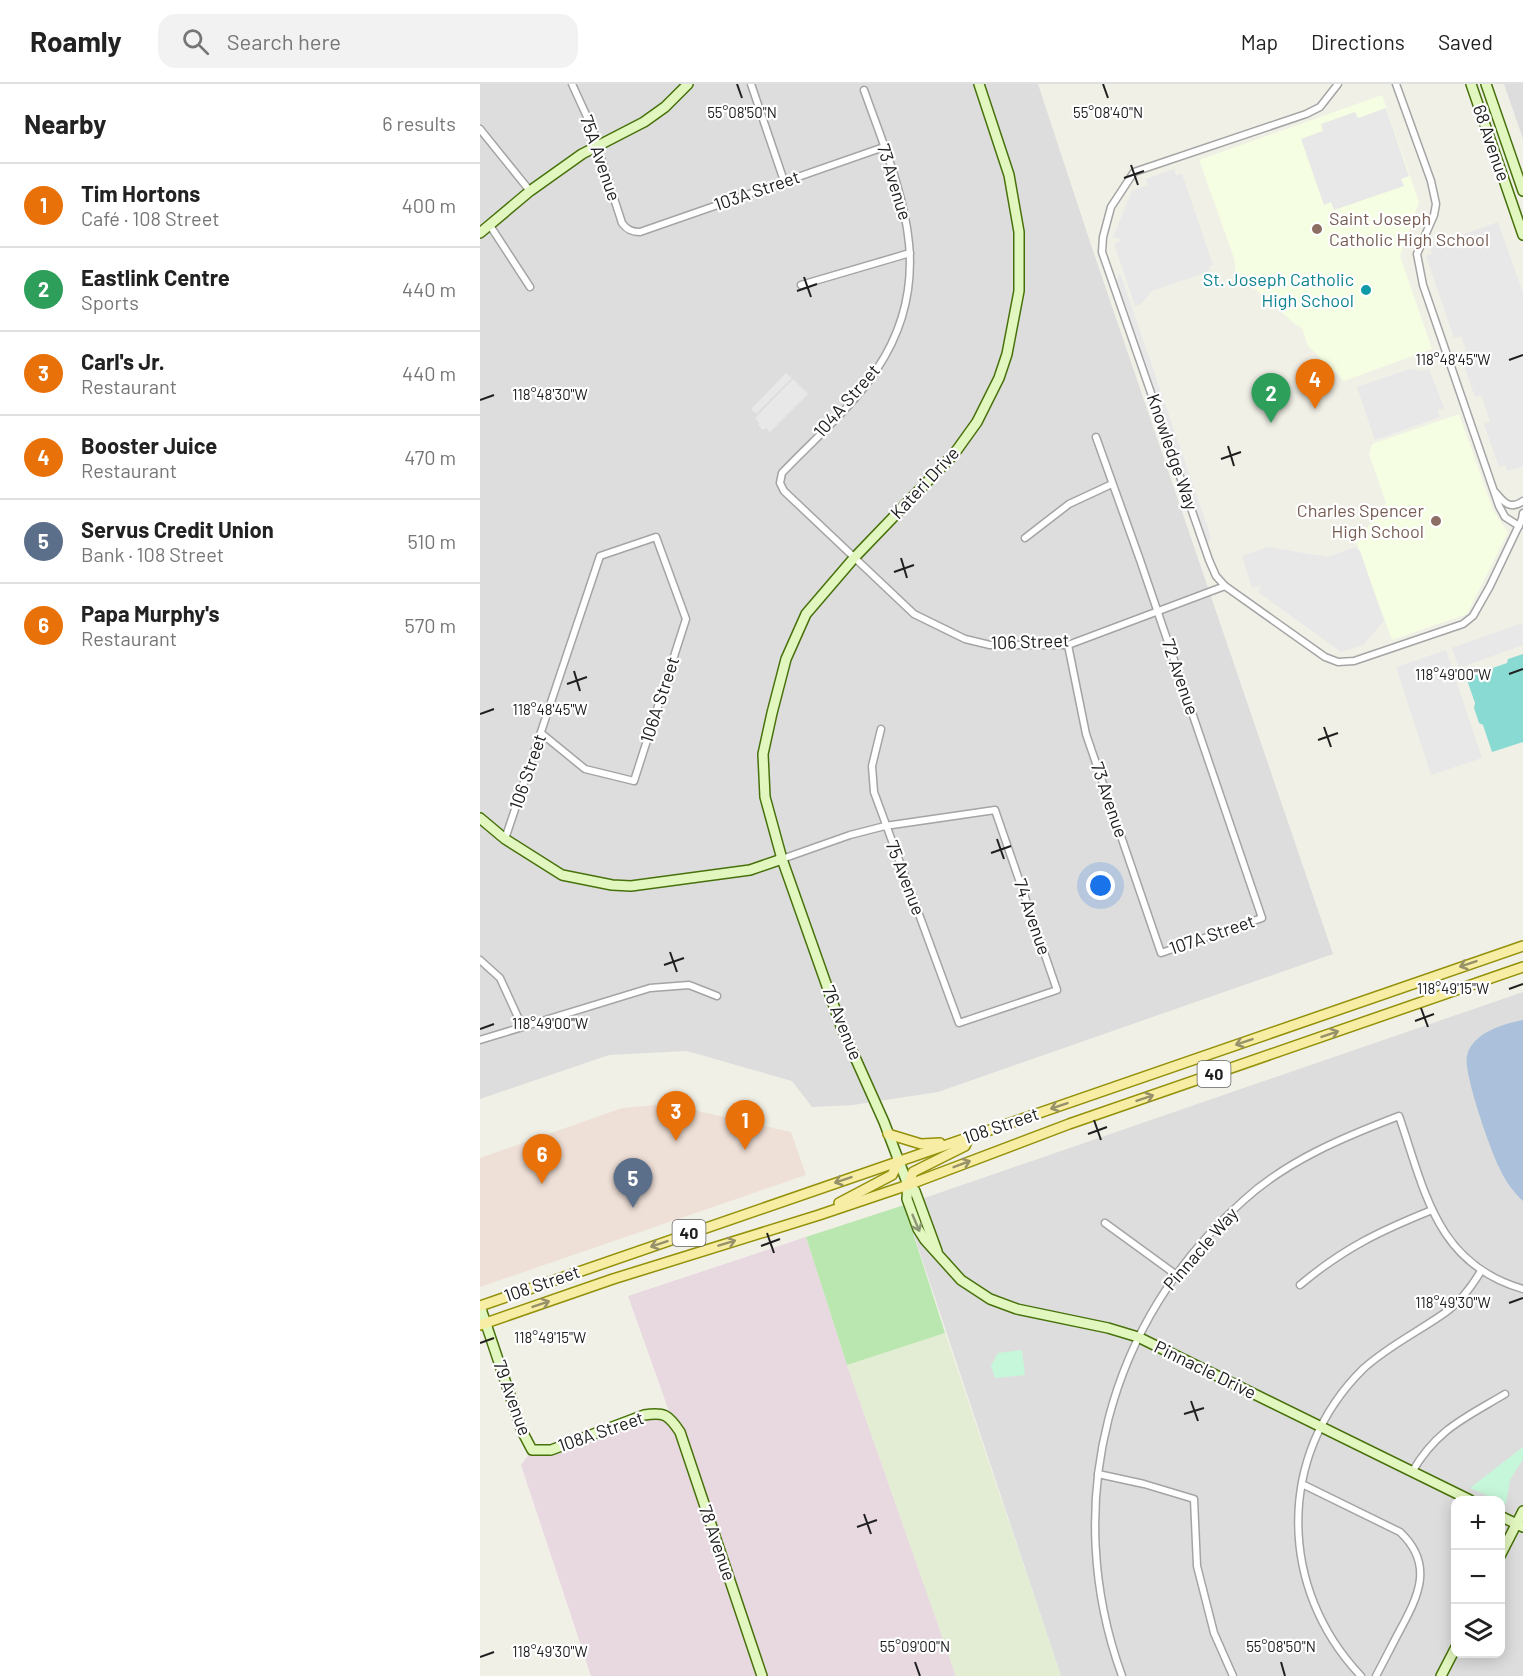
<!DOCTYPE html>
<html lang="en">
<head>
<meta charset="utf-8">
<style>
	:root { --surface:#fff; --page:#f2f2f2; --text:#222; --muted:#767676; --line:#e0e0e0; --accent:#c4460c }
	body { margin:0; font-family:Barlow,sans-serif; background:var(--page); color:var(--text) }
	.controls { position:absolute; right:18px; bottom:18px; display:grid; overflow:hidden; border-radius:12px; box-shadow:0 3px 15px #0003 }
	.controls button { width:54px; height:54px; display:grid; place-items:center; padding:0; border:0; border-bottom:2px solid var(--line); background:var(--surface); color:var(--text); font:30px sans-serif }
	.you { position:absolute; left:621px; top:802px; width:21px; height:21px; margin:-15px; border:4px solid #fff; border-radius:50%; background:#1a73e8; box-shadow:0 0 0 9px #1a73e833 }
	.badge { display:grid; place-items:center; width:39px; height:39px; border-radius:50%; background:var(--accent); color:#fff; font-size:20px; font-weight:700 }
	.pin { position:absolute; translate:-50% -50px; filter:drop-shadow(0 2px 3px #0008) }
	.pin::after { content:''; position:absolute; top:32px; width:21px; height:18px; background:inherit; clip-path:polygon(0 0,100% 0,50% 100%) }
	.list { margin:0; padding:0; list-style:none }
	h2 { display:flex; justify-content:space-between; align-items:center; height:78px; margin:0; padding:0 24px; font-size:26px }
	h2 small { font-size:20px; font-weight:400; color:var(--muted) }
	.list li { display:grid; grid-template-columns:39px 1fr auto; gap:18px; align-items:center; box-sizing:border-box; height:84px; padding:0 24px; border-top:2px solid var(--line) }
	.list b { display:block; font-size:22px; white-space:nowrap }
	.list p { margin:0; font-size:20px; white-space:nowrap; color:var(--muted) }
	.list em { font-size:20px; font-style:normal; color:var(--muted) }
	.icon { flex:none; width:33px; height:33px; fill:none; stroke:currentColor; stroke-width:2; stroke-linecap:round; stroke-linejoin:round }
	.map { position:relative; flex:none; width:1043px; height:1592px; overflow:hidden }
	header { display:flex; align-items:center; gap:36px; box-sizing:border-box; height:84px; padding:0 30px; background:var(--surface); border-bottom:2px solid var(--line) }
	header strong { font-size:28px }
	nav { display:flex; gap:33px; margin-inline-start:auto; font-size:21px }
	.search { width:420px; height:54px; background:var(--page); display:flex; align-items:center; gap:15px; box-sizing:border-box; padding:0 21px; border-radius:18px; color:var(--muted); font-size:22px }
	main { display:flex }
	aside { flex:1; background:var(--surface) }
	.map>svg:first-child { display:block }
</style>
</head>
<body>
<header>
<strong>Roamly</strong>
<div class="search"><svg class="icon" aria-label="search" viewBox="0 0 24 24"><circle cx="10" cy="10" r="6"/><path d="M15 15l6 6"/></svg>Search here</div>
<nav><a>Map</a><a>Directions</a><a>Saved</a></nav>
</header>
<main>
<aside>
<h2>Nearby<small>6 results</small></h2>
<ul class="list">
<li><span class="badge" style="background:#e8710a">1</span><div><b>Tim Hortons</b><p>Café · 108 Street</p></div><em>400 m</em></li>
<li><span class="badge" style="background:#2e9e5b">2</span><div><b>Eastlink Centre</b><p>Sports</p></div><em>440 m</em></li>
<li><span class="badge" style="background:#e8710a">3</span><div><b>Carl's Jr.</b><p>Restaurant</p></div><em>440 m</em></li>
<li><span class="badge" style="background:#e8710a">4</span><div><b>Booster Juice</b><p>Restaurant</p></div><em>470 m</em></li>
<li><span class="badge" style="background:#5c6f8a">5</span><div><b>Servus Credit Union</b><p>Bank · 108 Street</p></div><em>510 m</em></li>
<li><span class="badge" style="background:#e8710a">6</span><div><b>Papa Murphy's</b><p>Restaurant</p></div><em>570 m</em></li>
</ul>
</aside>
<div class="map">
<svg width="1043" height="1592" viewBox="0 0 1043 1592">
	<rect width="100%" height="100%" fill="#f0f0e7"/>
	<g fill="#dedddd" fill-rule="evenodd">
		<path d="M0 0H558L610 158 853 870 458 1008 373 1021 332 1023 312 997 207 967 129 971 0 1015Z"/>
		<path d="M1024 0H1043V55Z"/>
		<path d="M1043 908V1592H581L424 1121ZM976 1416H1020V1570H976Z"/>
	</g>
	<path fill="#efe0d7" d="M187 1020 311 1048 326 1091 0 1203V1074L142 1024Z"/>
	<path fill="#e8d9e1" d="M326 1153 367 1281 476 1592H111L41 1381 52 1366H71L164 1331 191 1333 148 1212Z"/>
	<g fill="#f5fde2">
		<path d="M902 11 939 118 920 172 952 265 864 297 828 262 822 244 815 240 756 188 754 174 719 76Z"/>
		<path d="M979 330 1013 426 1028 448 987 530 912 556 876 458 906 419 889 370 892 360Z"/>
	</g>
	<path fill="#e3edd3" d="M465 1249 581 1592H476L367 1281Z"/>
	<path fill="#bae7b0" d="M424 1121 465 1249 367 1281 326 1153Z"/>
	<g fill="#c7f7da">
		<path d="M542 1266 545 1291 515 1294 511 1282 518 1269Z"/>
		<path d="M1043 1363V1375L1030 1396 1026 1420 990 1404Z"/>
	</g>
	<path fill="#8adad4" d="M1043 570V658L1012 668 1003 641 999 639 994 624 995 619 986 593 1027 579 1028 575Z"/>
	<g fill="#e8e8e8">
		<path d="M906 24 929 92 921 95 924 102 854 126 851 118 844 121 821 55 843 47 841 40 875 28 878 34Z"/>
		<path d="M694 85 696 91 702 90 733 181 729 183 730 187 672 207 661 220 655 222 634 160 642 156 633 153 652 107 668 101 666 95Z"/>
		<path d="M1018 138 1043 209V382L1028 387 1025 381 1019 383 1004 340 1010 337 1001 311 995 313 981 273 987 270 981 252 974 254 946 172 952 170 950 162Z"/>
		<path d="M640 189 731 453 722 469 632 206Z"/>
		<path d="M929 285 943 287 949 285 964 324 957 327 960 333 895 356 877 303Z"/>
		<path d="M306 289 312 294 276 330 271 325Z"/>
		<path d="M313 295 328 310 290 348 286 344 283 346 278 341 279 339 275 334Z"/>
		<path d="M788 463 848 473 875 463 880 467 904 537 883 561 861 568 778 508 781 501 772 504 762 472Z"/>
		<path d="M1042 539 1043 561 979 584 972 564Z"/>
		<path d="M966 566 1002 674 951 691 916 583Z"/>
	</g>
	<path fill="#aac0db" d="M1043 936V1117C1033 1108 1024 1095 1019 1083 1010 1065 983 988 987 972 992 949 1023 940 1043 936Z"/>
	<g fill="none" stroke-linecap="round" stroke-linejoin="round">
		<defs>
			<g id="street">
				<path d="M92 0 114 48 117 62 142 139C147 146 152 148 160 148L404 63"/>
				<path d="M271 0 304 97"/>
				<path d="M858 0 840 23 826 30 654 88 631 123 623 153 622 168 729 476 736 492 745 502 845 573 858 578 874 577 983 540 993 532 1010 502 1042 435 1043 429"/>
				<path d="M916 0 951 97 956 120 954 131 937 170 943 201 1019 422 1025 433 1039 442"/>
				<path d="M384 6C418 102 461 189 397 285 373 323 333 356 302 389L300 399 304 407 434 530 485 555 510 561H588L745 502"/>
				<path d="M0 45 50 107"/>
				<path d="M9 140 50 203"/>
				<path d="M321 201 430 169"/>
				<path d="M1016 409C1024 419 1031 426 1043 417"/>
				<path d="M545 454 589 420 632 400"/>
				<path d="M588 561 606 650 681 869 782 834 660 476 616 353"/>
				<path d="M25 755 120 472 176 453 206 535 154 697 105 685 61 649"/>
				<path d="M302 775 370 751 405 742 515 726 577 906 479 939 394 708 392 682 401 645"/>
				<path d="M0 876 20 894 42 942"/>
				<path d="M0 956 170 904 209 901 237 912"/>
				<path d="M625 1139 695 1190"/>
				<path d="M820 1201C864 1164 900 1147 952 1126"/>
				<path d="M932 1388C957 1345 985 1334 1025 1310"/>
				<path d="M618 1390 664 1400 714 1415 717 1482 734 1549 753 1592"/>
				<path d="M822 1400 920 1448C954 1480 939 1511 920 1546 912 1561 904 1577 896 1592"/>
				<path d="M642 1592C580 1421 627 1237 764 1116 808 1076 864 1053 919 1032 945 1107 956 1180 1043 1205"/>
				<path d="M881 1592C798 1505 796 1371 883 1285 908 1262 938 1248 966 1228 980 1218 992 1202 1001 1187"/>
			</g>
			<g id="secondary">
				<path d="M499 0 529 91 539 148V207L527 270 519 294 497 338 474 370 374 474 326 530 306 575 292 629 283 670 285 713 302 775 361 942 404 1038 428 1101 427 1115 438 1145 445 1156 481 1196 510 1215 537 1225 628 1244 658 1253 990 1416"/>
				<path d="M991 0 1043 151"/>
				<path d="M1006 0 1043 107"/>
				<path d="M0 149 50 107 102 70 164 38 185 23 208 0"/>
				<path d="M0 734 25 755 82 791 132 801 151 802 270 786 302 775"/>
				<path d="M428 1101 435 1107 457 1167"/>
				<path d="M0 1222 42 1347 52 1366H71L164 1331C184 1328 188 1330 200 1348L282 1592"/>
				<path d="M1020 1432 1043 1443"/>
				<path d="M1020 1472 1043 1427"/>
				<path d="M961 1592 976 1563"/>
			</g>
			<g id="primary">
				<path d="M408 1050 441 1060 460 1059"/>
				<path d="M428 1101 433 1088 485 1062 489 1053"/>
				<path d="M359 1119 412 1091 419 1077"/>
				<path d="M0 1222 1043 862"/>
				<path d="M0 1241 133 1195 339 1131 428 1101 589 1040 1043 883"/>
			</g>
		</defs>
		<use href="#street" stroke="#a4a4a4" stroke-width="9"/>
		<use href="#secondary" stroke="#47720b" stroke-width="12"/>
		<use href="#primary" stroke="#939009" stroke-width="12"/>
		<use href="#street" stroke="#fff" stroke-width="6"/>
		<use href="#secondary" stroke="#e2f6bf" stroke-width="9"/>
		<use href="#primary" stroke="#f7eda5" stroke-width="9"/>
	</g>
	<defs><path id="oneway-shaft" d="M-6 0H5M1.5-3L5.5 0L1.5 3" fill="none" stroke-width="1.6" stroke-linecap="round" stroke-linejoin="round" transform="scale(1.5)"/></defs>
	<g stroke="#969169">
		<use href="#oneway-shaft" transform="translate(988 880) rotate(161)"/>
		<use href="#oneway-shaft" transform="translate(850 950) rotate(-19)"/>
		<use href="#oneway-shaft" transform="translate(764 958) rotate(161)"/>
		<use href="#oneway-shaft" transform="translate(665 1014) rotate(-19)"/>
		<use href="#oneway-shaft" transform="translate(579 1022) rotate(161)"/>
		<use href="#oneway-shaft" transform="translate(482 1080) rotate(-21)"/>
		<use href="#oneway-shaft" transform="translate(363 1096) rotate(161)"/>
		<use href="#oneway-shaft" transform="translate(247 1159) rotate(-17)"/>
		<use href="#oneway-shaft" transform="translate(179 1160) rotate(161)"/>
		<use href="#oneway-shaft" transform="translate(61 1220) rotate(-19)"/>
	</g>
	<use stroke="#8b9677" href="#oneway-shaft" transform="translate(436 1139) rotate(67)"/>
	<path fill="none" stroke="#202020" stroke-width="2" d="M257 0 262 14M623 0 628 14M651 81 658 101M644 94 664 87M324 193 331 213M317 207 337 200M1029 276 1043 271M0 316 14 311M748 362 754 382M741 375 761 368M421 474 427 494M414 488 434 481M94 587 100 607M1029 590 1043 585M87 600 107 593M0 630 14 625M844 643 851 663M838 656 858 649M517 755 524 775M511 769 531 762M190 868 197 888M184 881 204 874M1029 905 1043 900M941 924 948 943M935 937 954 930M0 945 14 940M614 1036 621 1056M608 1050 627 1043M287 1149 294 1169M281 1162 300 1155M1029 1219 1043 1214M0 1259 14 1254M711 1317 718 1337M704 1330 724 1324M384 1430 391 1450M377 1443 397 1436M0 1573 14 1568M435 1578 440 1592M801 1578 805 1592"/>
	<g fill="#8d6e63" stroke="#fff" stroke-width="2">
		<circle cx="837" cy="145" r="6"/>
		<circle cx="956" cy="437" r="6"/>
	</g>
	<circle fill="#0f9aa8" stroke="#fff" stroke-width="2" cx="886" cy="206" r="6"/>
	<g text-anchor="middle" stroke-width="4.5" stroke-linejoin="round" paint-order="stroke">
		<g fill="#fff" stroke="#636363" stroke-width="1.5">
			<rect x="717.5" y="977" width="33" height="26" rx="4.5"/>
			<rect x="192.5" y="1136" width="33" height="26" rx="4.5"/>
		</g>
		<g font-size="16" font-weight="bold" fill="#202020">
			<text x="734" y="996">40</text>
			<text x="209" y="1155">40</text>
		</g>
		<g font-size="18" fill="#202020" stroke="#fff">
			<text transform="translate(1011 59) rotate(71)" y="6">68 Avenue</text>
			<text transform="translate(120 74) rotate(71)" y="6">75A Avenue</text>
			<text transform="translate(414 98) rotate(73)" y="6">73 Avenue</text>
			<text transform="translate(277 107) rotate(-19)" y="6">103A Street</text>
			<text transform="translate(367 317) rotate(-49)" y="6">104A Street</text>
			<text transform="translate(692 368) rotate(71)" y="6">Knowledge Way</text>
			<text transform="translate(445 399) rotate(-47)" y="6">Kateri Drive</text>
			<text transform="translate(550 558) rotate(-2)" y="6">106 Street</text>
			<text transform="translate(700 593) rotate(71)" y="6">72 Avenue</text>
			<text transform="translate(180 616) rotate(-72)" y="6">106A Street</text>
			<text transform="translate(48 688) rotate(-71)" y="6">106 Street</text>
			<text transform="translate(629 716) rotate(71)" y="6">73 Avenue</text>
			<text transform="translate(425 794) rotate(69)" y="6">75 Avenue</text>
			<text transform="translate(552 833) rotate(71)" y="6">74 Avenue</text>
			<text transform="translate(732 851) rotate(-19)" y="6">107A Street</text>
			<text transform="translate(362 939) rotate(68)" y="6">76 Avenue</text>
			<text transform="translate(521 1042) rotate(-19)" y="6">108 Street</text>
			<text transform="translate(721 1165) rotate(-49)" y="6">Pinnacle Way</text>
			<text transform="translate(62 1200) rotate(-19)" y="6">108 Street</text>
			<text transform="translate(725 1286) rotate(26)" y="6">Pinnacle Drive</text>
			<text transform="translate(32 1314) rotate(70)" y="6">79 Avenue</text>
			<text transform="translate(121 1348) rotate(-19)" y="6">108A Street</text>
			<text transform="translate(237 1459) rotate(71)" y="6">78 Avenue</text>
		</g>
		<g font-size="18" fill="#785e54" stroke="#fff" text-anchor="start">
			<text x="849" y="141">Saint Joseph<tspan x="849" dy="21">Catholic High School</tspan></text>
			<text x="944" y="433" text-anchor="end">Charles Spencer<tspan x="944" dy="21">High School</tspan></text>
		</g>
		<g font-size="18" fill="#0d838f" stroke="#fff" text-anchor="end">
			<text x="874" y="202">St. Joseph Catholic<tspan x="874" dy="21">High School</tspan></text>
		</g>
	</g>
	<g font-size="15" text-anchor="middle" fill="#202020" stroke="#fff" stroke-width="4.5" stroke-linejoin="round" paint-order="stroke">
		<text x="262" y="34">55°08'50"N</text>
		<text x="628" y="34">55°08'40"N</text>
		<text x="973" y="281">118°48'45"W</text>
		<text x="70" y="316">118°48'30"W</text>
		<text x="973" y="596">118°49'00"W</text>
		<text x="70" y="631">118°48'45"W</text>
		<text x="973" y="910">118°49'15"W</text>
		<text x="70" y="945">118°49'00"W</text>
		<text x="973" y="1224">118°49'30"W</text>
		<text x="70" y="1259">118°49'15"W</text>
		<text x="435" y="1568">55°09'00"N</text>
		<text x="801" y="1568">55°08'50"N</text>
		<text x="70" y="1573">118°49'30"W</text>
	</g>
</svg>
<div class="controls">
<button>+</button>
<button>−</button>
<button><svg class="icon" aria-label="layers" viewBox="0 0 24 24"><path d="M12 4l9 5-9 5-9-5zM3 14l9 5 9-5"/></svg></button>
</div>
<div class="you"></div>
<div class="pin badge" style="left:265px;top:1066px;background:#e8710a">1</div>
<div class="pin badge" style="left:791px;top:339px;background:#2e9e5b">2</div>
<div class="pin badge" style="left:196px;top:1057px;background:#e8710a">3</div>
<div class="pin badge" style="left:835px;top:325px;background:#e8710a">4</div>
<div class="pin badge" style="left:153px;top:1124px;background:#5c6f8a">5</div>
<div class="pin badge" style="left:62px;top:1100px;background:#e8710a">6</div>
</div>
</main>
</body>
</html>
